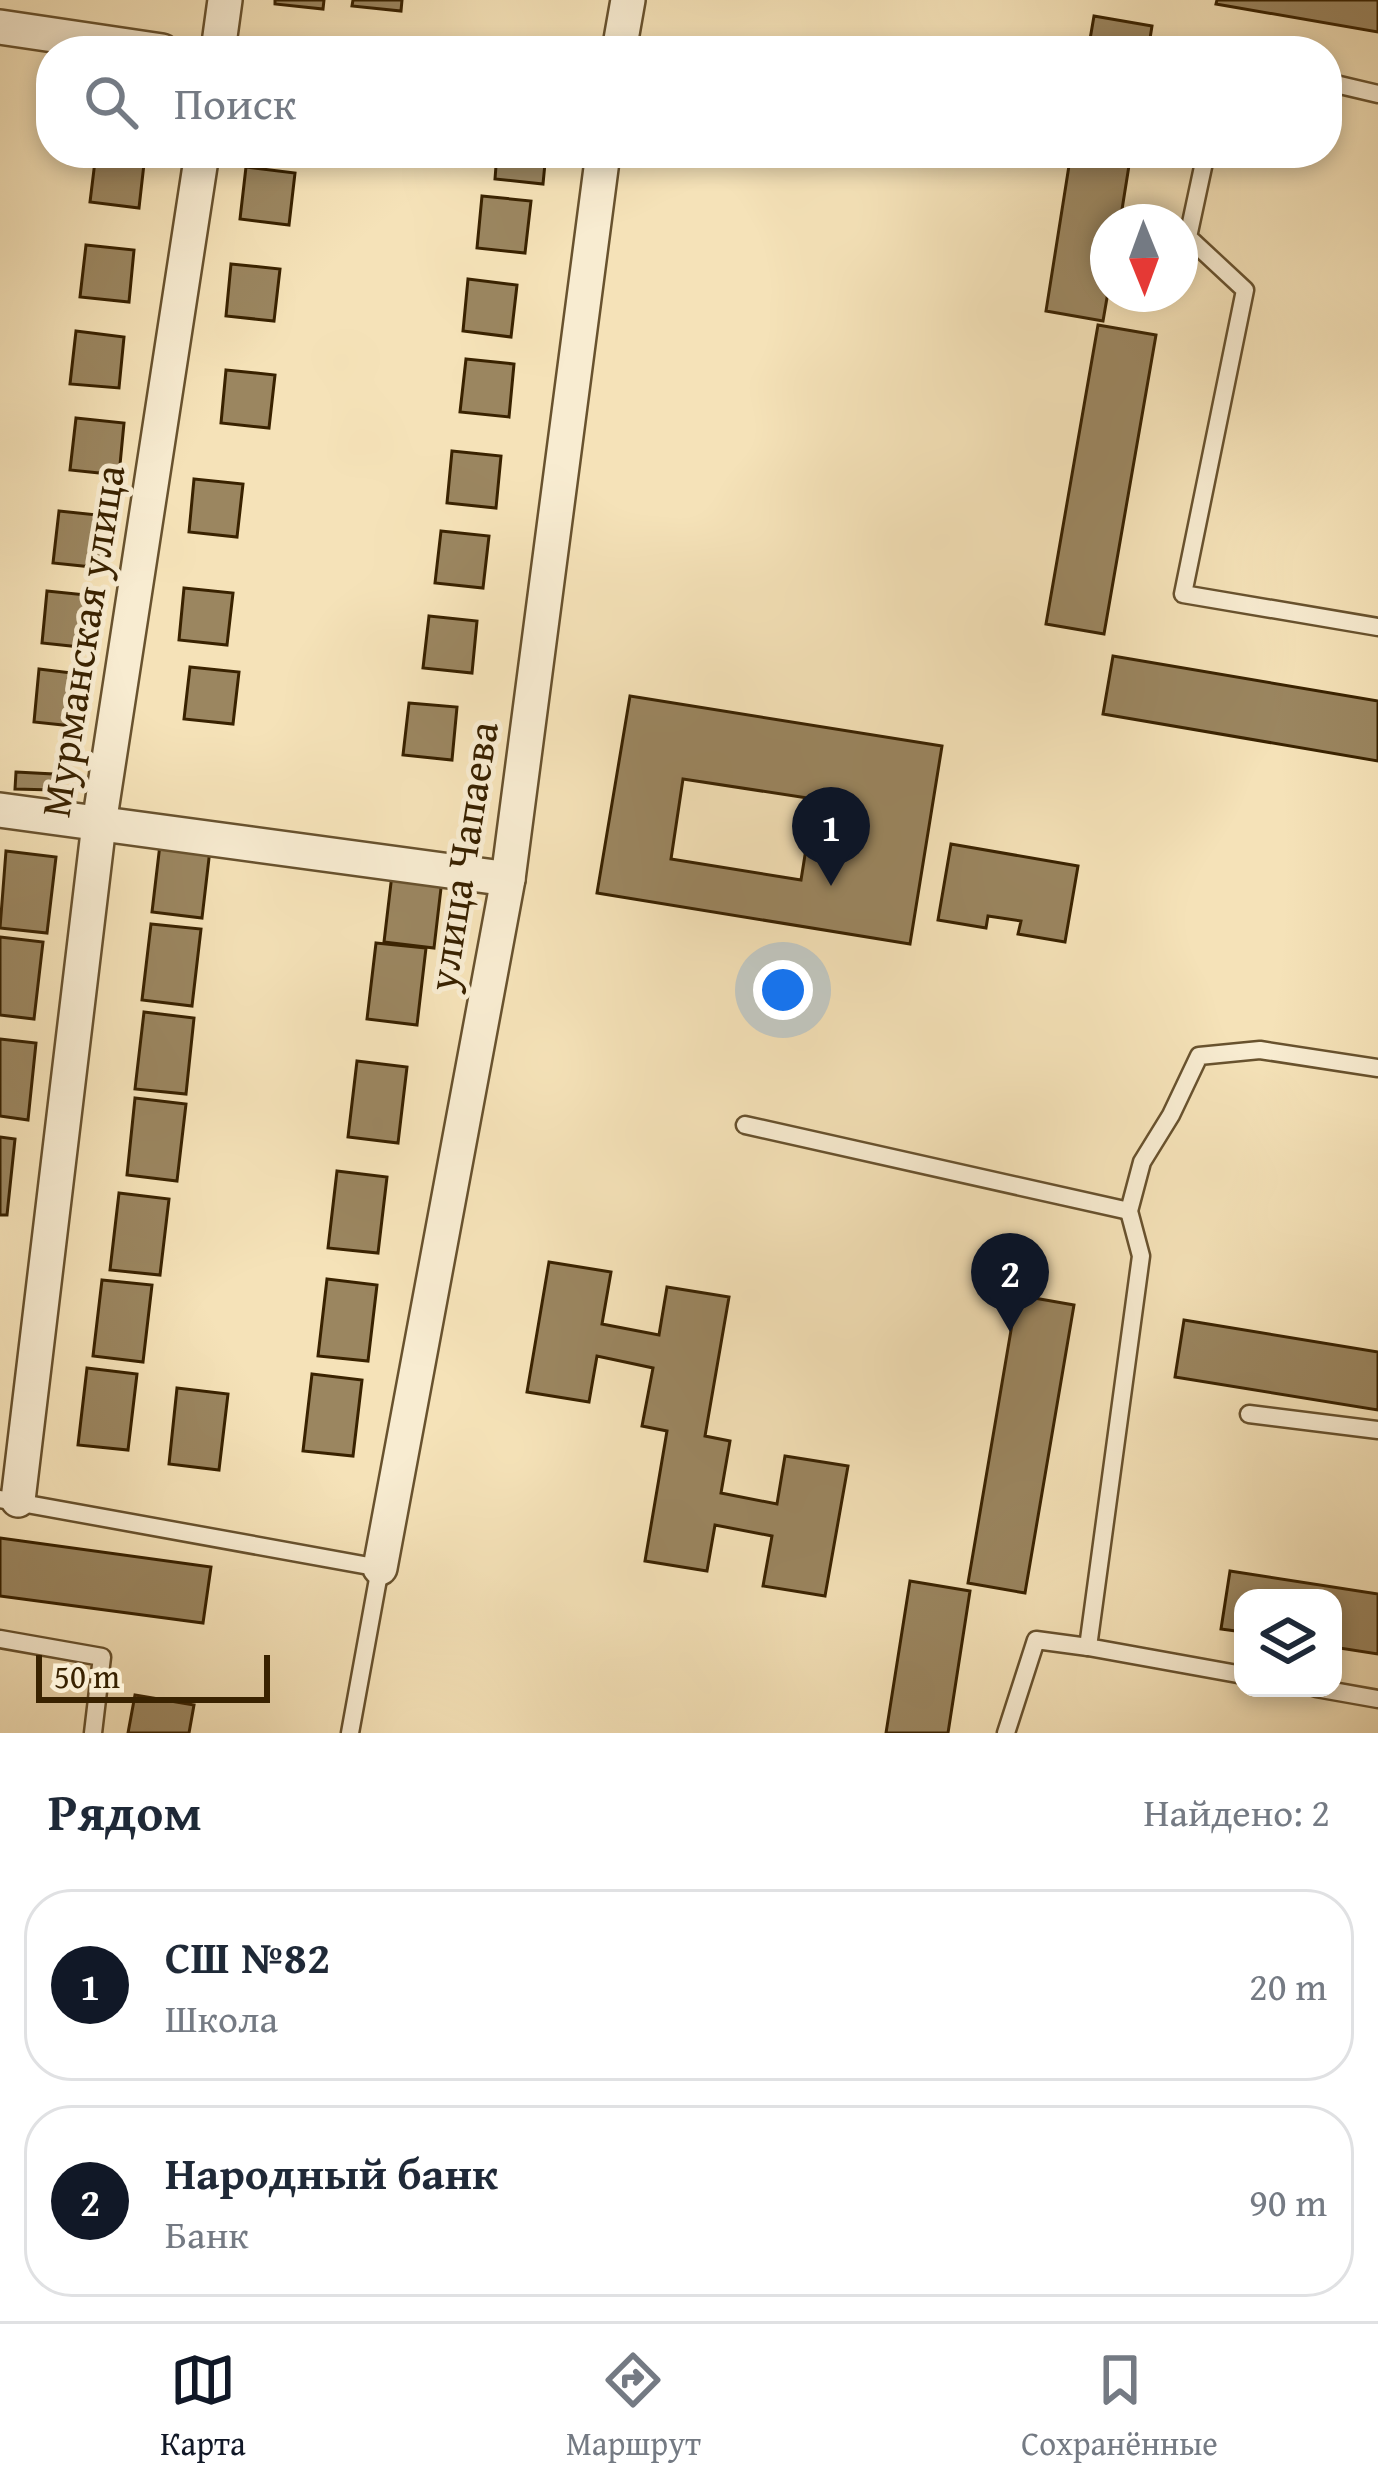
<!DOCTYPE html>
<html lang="ru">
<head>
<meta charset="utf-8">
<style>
	:root { --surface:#fff; --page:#f6f6f7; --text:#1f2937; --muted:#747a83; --line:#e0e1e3; --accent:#111827 }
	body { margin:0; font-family:"Gentium Book Plus",serif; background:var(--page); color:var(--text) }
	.controls { position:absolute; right:36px; bottom:36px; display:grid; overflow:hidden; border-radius:24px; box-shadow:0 6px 18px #0003 }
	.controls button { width:108px; height:108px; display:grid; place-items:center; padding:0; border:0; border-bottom:3px solid var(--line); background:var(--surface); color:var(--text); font:60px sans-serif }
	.compass { position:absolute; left:1090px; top:204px; width:108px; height:108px; border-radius:50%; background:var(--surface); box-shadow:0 6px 18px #0003; rotate:179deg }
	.scale { position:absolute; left:36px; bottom:30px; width:234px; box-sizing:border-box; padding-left:12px; border:6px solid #392200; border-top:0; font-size:33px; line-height:42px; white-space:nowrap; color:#392200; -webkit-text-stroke:9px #f8ecd1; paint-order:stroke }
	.you { position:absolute; left:783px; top:990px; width:42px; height:42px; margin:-30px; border:9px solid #fff; border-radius:50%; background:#1a73e8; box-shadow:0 0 0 18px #1a73e833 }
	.badge { display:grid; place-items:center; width:78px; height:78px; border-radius:50%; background:var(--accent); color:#fff; font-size:39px; font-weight:700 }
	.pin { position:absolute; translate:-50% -99px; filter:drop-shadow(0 3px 6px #0008) }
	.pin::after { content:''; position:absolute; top:63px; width:42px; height:36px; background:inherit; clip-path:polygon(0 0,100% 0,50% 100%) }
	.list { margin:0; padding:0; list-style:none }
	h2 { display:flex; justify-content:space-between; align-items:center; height:156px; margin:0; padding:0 48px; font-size:51px }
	h2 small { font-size:39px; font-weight:400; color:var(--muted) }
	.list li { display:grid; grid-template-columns:78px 1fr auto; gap:36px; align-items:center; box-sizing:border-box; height:192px; margin:0 24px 24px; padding:0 24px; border:3px solid var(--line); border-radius:48px }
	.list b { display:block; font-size:45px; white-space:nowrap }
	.list p { margin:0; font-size:39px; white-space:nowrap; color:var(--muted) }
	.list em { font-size:39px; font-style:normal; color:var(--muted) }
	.icon { flex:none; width:66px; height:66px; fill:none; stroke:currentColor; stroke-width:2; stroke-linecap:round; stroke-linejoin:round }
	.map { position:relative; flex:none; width:1378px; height:1733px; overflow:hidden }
	.search { position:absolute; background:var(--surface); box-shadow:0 6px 18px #0003; left:36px; right:36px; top:36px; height:132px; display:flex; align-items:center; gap:30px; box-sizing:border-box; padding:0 42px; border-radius:48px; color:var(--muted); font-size:45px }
	.sheet { height:588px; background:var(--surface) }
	nav { display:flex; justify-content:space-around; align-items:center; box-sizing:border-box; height:168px; border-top:3px solid var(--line); background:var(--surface); font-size:33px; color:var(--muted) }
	nav a { display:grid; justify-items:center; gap:6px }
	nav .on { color:var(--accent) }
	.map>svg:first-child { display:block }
</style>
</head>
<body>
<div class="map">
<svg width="1378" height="1733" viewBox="0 0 1378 1733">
	<rect width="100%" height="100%" fill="#f5e2b8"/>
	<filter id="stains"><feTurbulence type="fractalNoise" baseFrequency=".00167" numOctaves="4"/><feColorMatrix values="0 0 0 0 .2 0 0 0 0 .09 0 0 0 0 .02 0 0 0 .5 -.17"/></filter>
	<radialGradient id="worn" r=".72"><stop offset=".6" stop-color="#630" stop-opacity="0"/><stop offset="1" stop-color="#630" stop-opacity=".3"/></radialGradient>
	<g fill="#9b8660" stroke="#392200" stroke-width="3" fill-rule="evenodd">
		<path d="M275 0H324L323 9 275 4Z"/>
		<path d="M353 0H402L401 11 352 6Z"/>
		<path d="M1217 0H1378V32L1216 4Z"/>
		<path d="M1094 16 1152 26 1148 51H1088Z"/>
		<path d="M96 153 145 155 139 208 90 202Z"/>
		<path d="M497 153H546L543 184 495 179Z"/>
		<path d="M1071 153H1131L1120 222H1108V292L1103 321 1046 311Z"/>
		<path d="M246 167 295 173 289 225 240 219Z"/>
		<path d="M482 196 531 201 525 253 477 248Z"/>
		<path d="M86 245 134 250 129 302 80 297Z"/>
		<path d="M231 264 280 269 274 321 226 316Z"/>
		<path d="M468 279 517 285 511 337 463 331Z"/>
		<path d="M1098 325 1156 335 1104 634 1046 624Z"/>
		<path d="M76 331 124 337 119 388 70 384Z"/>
		<path d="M466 359 514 364 509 417 460 412Z"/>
		<path d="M226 370 275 375 269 428 221 423Z"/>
		<path d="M76 418 124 423 119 475 70 470Z"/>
		<path d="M452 451 501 456 496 508 447 503Z"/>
		<path d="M194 479 243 484 237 537 189 532Z"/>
		<path d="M59 511 107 516 102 568 53 563Z"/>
		<path d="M441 531 489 536 483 588 435 583Z"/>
		<path d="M184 588 233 593 227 645 179 640Z"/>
		<path d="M47 591 96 596 90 648 42 643Z"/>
		<path d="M429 616 477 621 472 673 423 668Z"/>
		<path d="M1113 656 1378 701V761L1103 714Z"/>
		<path d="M190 667 239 672 233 724 184 719Z"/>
		<path d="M39 669 88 675 82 727 34 722Z"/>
		<path d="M630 696 942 746 910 944 597 893ZM683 779 814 799 801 880 671 859Z"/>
		<path d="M409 703 457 707 452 760 403 755Z"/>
		<path d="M16 772 53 774V790L15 789Z"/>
		<path d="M161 836 211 841 202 918 152 912Z"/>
		<path d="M951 844 1078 866 1065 942 1018 934 1021 921 988 916 986 928 938 920Z"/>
		<path d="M6 851 56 857 47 933 0 928Z"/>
		<path d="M393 866 443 871 434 948 384 942Z"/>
		<path d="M151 924 201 929 192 1006 142 1000Z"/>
		<path d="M0 937 43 942 34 1019 0 1015Z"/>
		<path d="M376 943 426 948 417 1025 367 1019Z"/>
		<path d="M144 1012 194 1018 186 1094 135 1089Z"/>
		<path d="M0 1039 36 1043 28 1120 0 1116Z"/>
		<path d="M357 1061 407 1067 398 1143 348 1137Z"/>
		<path d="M135 1098 186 1104 177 1181 127 1175Z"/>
		<path d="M0 1137 15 1139 7 1215H0Z"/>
		<path d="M337 1171 387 1177 378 1253 328 1248Z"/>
		<path d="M119 1193 169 1199 160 1275 110 1270Z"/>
		<path d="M549 1262 611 1272 602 1324 659 1335 667 1287 729 1297 705 1436 730 1441 721 1493 777 1504 785 1456 848 1466 825 1596 763 1586 772 1536 715 1525 707 1571 645 1561 667 1431 642 1426 653 1368 597 1356 589 1402 527 1392Z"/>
		<path d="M327 1279 377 1285 368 1361 318 1356Z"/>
		<path d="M102 1280 152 1285 143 1362 93 1356Z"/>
		<path d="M1017 1295 1074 1305 1025 1593 968 1583Z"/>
		<path d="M1184 1320 1378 1352V1410L1175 1377Z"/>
		<path d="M87 1368 137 1374 128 1450 78 1445Z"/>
		<path d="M312 1374 362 1380 353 1456 303 1451Z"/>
		<path d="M177 1388 228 1394 219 1470 169 1464Z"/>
		<path d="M0 1538 211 1567 203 1623 0 1596Z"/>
		<path d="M1230 1571 1378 1594V1654L1333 1647V1598H1243V1632L1221 1629Z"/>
		<path d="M910 1581 970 1591 948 1733H886Z"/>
		<path d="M135 1695 194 1705 189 1733H128Z"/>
	</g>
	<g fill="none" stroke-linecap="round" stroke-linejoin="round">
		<defs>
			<g id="service">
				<path d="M1327 82 1378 94"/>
				<path d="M1206 153 1188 237 1245 290 1183 594 1378 627"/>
				<path d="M745 1125 1129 1211"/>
				<path d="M1249 1414 1378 1430"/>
				<path d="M0 1499 380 1568 350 1733"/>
				<path d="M0 1639 102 1657 93 1733"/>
				<path d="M1243 1675 1088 1647 1141 1256 1129 1211 1142 1162 1171 1115 1199 1056 1260 1050 1378 1068"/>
				<path d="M1316 1688 1378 1699"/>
				<path d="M1006 1733 1036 1640 1088 1647"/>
			</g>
			<g id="minor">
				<path d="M0 27 162 51"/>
				<path d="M218 51 225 0"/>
				<path d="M619 51 628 0"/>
				<path d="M0 810 508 879"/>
				<path d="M18 1500 99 824 202 153"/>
				<path d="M380 1568 508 879 603 153"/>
			</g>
		</defs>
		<use href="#service" stroke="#68522e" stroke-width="21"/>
		<use href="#minor" stroke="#68522e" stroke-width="38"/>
		<use href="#service" stroke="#f8ecd1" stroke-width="16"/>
		<use href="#minor" stroke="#f8ecd1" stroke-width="33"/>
	</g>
	<g text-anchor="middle" stroke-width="10" stroke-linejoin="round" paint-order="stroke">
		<g font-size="42" fill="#392200" stroke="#f8ecd1">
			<text transform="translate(82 641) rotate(-81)" y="15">Мурманская улица</text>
			<text transform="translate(462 856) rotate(-81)" y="15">улица Чапаева</text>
		</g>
	</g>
	<rect width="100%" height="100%" filter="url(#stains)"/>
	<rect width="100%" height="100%" fill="url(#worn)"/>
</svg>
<div class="controls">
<button><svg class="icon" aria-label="layers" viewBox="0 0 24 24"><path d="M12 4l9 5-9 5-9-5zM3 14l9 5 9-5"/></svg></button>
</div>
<svg class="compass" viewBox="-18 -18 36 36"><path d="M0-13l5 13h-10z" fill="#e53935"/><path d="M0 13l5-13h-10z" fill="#747a83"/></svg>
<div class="scale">50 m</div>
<div class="you"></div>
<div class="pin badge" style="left:831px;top:886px">1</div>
<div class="pin badge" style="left:1010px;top:1332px">2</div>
<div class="search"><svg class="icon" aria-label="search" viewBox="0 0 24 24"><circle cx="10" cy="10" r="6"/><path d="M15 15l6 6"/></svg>Поиск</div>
</div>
<section class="sheet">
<h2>Рядом<small>Найдено: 2</small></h2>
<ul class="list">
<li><span class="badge">1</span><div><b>СШ №82</b><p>Школа</p></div><em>20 m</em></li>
<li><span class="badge">2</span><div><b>Народный банк</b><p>Банк</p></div><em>90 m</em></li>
</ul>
</section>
<nav>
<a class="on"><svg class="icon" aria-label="map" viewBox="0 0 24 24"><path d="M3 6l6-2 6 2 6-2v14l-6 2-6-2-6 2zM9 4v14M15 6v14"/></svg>Карта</a>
<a><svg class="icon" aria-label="directions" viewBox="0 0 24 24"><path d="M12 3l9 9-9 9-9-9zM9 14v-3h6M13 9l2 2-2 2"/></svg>Маршрут</a>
<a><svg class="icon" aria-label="saved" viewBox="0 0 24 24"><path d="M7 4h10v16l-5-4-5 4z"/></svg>Сохранённые</a>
</nav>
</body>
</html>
